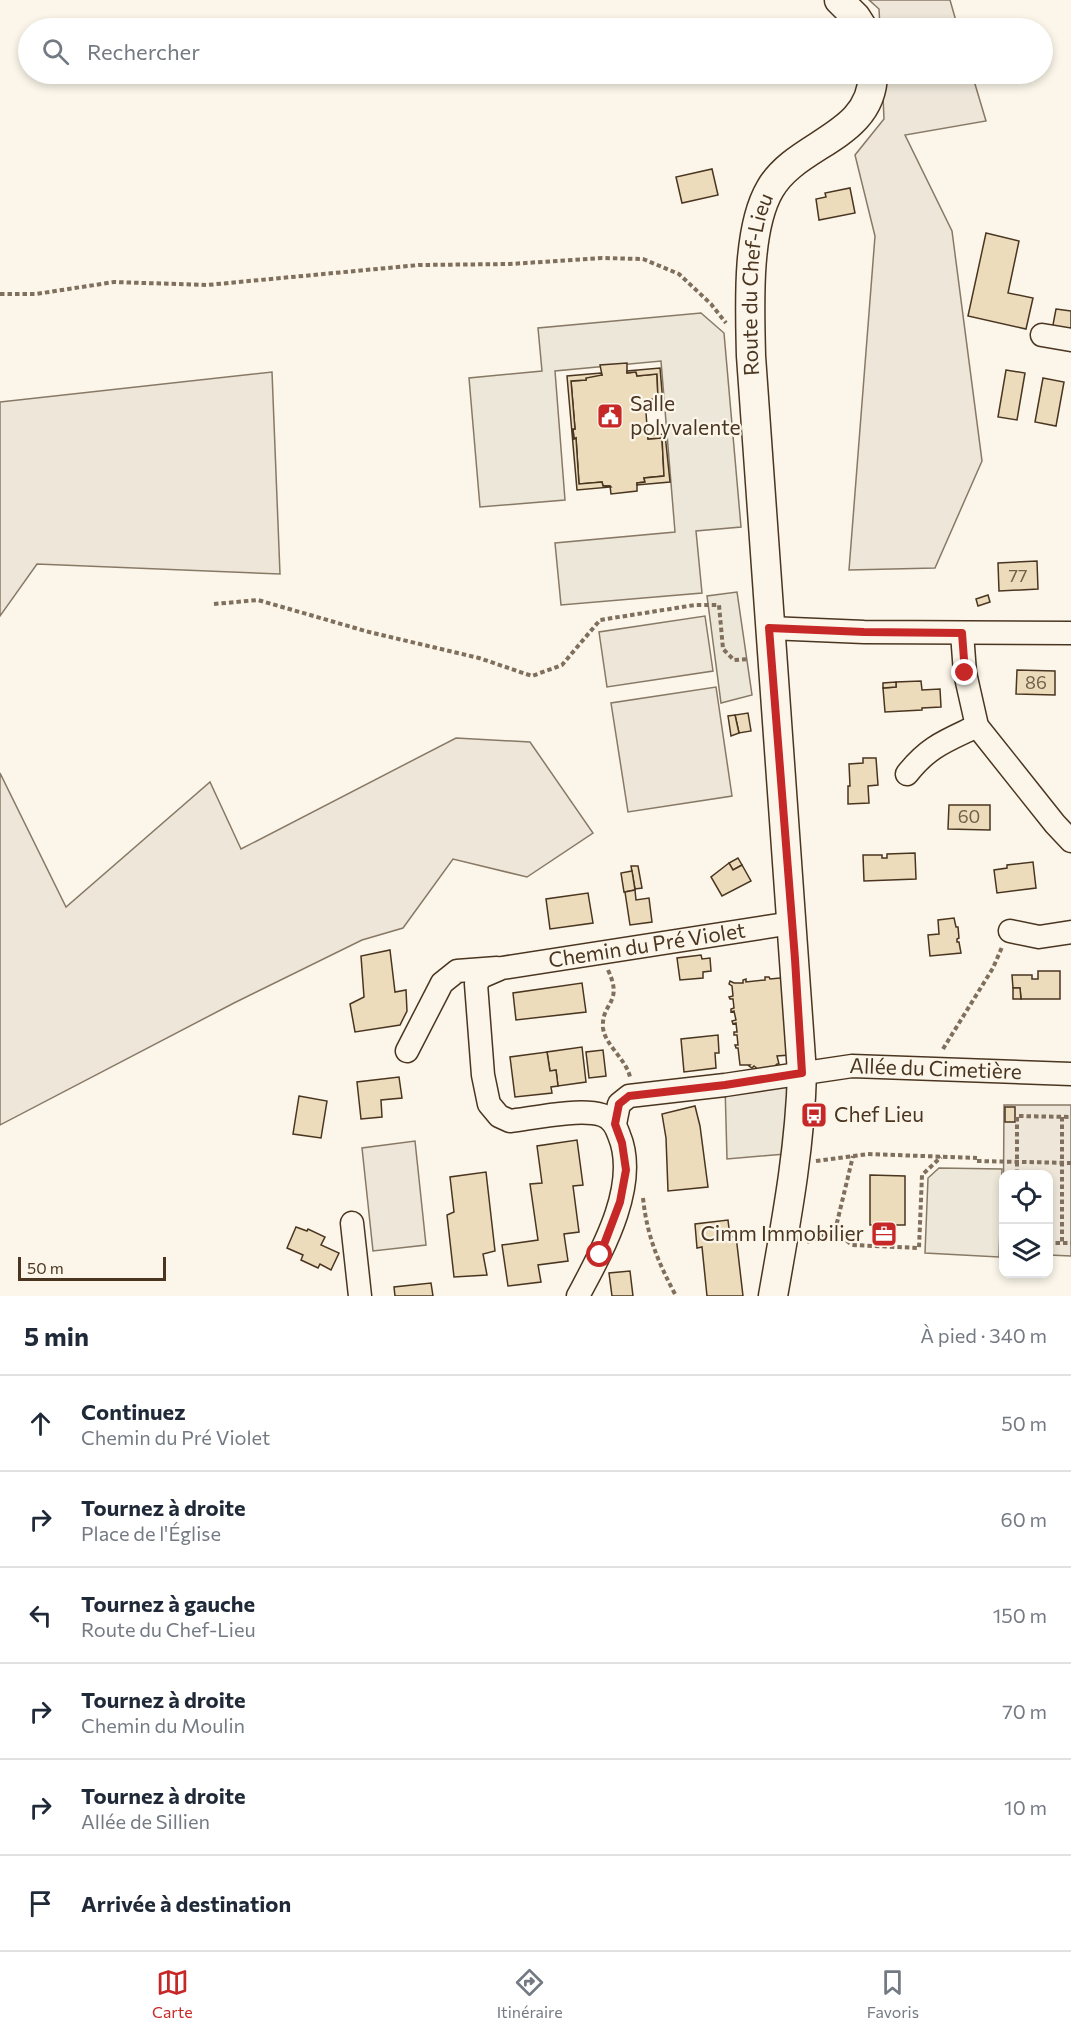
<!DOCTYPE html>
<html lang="fr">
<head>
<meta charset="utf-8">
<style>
	:root { --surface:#fff; --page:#f6f6f7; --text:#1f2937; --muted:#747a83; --line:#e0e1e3; --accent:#c62828 }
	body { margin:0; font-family:Commissioner,sans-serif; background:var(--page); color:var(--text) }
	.controls { position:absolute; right:18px; bottom:18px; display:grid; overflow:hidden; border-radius:12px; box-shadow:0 3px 9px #0003 }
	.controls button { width:54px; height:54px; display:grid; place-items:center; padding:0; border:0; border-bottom:2px solid var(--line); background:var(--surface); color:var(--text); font:30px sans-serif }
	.scale { position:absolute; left:18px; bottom:15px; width:148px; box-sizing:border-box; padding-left:6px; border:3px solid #4a3520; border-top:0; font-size:16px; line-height:21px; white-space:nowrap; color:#4a3520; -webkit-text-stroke:4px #fbf6e9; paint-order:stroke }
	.stop { position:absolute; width:18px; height:18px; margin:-14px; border:4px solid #c62828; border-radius:50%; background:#fff }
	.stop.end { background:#c62828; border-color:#fff; box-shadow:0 2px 6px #0008 }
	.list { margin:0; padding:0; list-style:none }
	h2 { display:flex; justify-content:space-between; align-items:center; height:78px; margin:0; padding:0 24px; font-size:26px }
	h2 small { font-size:20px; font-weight:400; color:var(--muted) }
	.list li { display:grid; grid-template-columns:39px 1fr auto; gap:18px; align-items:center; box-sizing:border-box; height:96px; padding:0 24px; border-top:2px solid var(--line) }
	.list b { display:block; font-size:22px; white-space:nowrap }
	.list p { margin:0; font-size:20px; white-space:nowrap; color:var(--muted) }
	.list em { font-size:20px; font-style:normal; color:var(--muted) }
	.icon { flex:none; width:33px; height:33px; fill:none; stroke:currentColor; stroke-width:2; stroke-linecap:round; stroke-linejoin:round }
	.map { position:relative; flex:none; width:1071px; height:1296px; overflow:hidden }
	.search { position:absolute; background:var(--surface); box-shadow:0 3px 9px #0003; left:18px; right:18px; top:18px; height:66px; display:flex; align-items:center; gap:15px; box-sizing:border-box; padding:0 21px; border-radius:33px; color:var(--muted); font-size:22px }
	.sheet { height:654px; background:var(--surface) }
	nav { display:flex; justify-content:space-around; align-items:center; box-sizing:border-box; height:84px; border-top:2px solid var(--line); background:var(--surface); font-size:16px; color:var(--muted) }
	nav a { display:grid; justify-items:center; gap:3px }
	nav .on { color:var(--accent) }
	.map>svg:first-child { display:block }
</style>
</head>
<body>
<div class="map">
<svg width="1071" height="1296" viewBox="0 0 1071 1296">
	<rect width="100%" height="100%" fill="#fbf6e9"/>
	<g fill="#ede6d9" stroke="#887966" stroke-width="1.5">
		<path d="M869 0H950L958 28H880L879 9Z"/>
		<path d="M882 74H972L986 121 905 135 952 231 982 461 935 568 849 570 875 236 855 155 884 119Z"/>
		<path d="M272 372 280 574 37 564 0 616V402Z"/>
		<path d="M705 616 713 671 607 687 599 632Z"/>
		<path d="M716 687 732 796 628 812 611 703Z"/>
		<path d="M456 738 530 742 593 833 527 877 453 859 403 928 362 940 234 1003 0 1125V773L66 907 210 782 241 849Z"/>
		<path d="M1004 1105H1071V1256L1049 1255 1048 1174H1004L1003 1254Z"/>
		<path d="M415 1141 426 1245 373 1251 362 1148Z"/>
	</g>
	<g fill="#ede7d9" stroke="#887966" stroke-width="1.5">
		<path d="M701 313 724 333 741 527 696 531 702 593 561 605 555 543 675 532 661 361 555 371 565 500 480 507 469 378 542 371 538 328Z"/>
		<path d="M737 592 752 695 721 703 707 596Z"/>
		<path d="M802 1073 797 1153 727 1159 725 1085Z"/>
		<path d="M939 1168 1002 1169 999 1257 925 1253 928 1178Z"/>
	</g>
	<g fill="#ecdcbc" stroke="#4a3520" stroke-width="1.5">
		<path d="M712 169 718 195 682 203 676 177Z"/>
		<path d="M850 188 855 213 819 220 816 199 826 197 825 193Z"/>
		<path d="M986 233 1019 241 1008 293 1033 298 1026 329 968 316Z"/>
		<path d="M1056 309 1071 311V333L1052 330Z"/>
		<path d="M627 363V373L636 372 637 376 657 374 658 399 645 400 648 439 662 438 664 476 644 478 645 482 637 483V491L611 494 610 486H603L602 482 579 484 576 438 574 439 573 429H575L571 381 586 380V378L592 375H602L600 365Z"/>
		<path d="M660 368 663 403 645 404V400L658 399 657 374 637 376 636 372 627 373V371Z"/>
		<path d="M1006 370 1025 373 1017 420 998 417Z"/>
		<path d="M601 373 602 375 586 378V380L571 381 575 429H573L574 439 576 438 579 484 602 482 603 486H610L611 487 577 490 567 376Z"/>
		<path d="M1043 378 1064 382 1056 426 1035 422Z"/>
		<path d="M665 434 670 482 637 485V483L645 482 644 478 664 476 662 438 648 439V435Z"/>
		<path d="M1037 561 1038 589 999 591 998 563Z"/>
		<path d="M988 595 990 602 978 606 976 599Z"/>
		<path d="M1017 670 1055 671V695L1016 694Z"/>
		<path d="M921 681 922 690 940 689 941 707 922 708V710L885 712 883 688 896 687V682Z"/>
		<path d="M896 682V687L883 688V683Z"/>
		<path d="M748 713 751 731 739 733 735 715Z"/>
		<path d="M735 715 739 733 731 736 728 716Z"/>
		<path d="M863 758H876L878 785 868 786 869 803 848 804V786H850L849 764 863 763Z"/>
		<path d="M949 805H990V830L948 829Z"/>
		<path d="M915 853 916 879 864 881 863 855H882V858H887V854Z"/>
		<path d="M738 858 742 865 733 870 729 863Z"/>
		<path d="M1033 862 1036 888 997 893 994 870 1007 868V865Z"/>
		<path d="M729 863 733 870 742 865 751 881 722 896 711 877Z"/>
		<path d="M631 866H638L642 888 635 889Z"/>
		<path d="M632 871 635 890 624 892 621 873Z"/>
		<path d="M635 890 636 900 649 898 652 922 630 925 625 892Z"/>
		<path d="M588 893 593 923 550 929 546 899Z"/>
		<path d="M954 918 956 927H958L959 938 957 939V942H959L961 953 930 956 928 935 939 934 938 920Z"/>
		<path d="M390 950 395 992 406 990 407 1011 400 1025 355 1032 350 1004 364 997 361 956Z"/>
		<path d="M701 955 702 959 710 958 711 971 703 972V978L680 980 677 958Z"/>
		<path d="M1038 971H1060V999H1021L1020 988H1013L1012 975H1032V979H1038Z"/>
		<path d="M782 975 790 1055 777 1056 779 1064H777L772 1069 759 1070 754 1066 752 1068 749 1066 750 1065H740L738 1048H736L735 1045H738L737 1035H734V1032H737L736 1023 733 1024 732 1021 736 1020 734 1011 731 1012V1009L734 1008 733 999H730L729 997 733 996 732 986 729 984 730 981 734 983H743V980L746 979V982L765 980V977H769L770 979 780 978Z"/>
		<path d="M582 983 586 1012 516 1020 513 993Z"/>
		<path d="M1013 988H1020L1021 999H1013Z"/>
		<path d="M718 1035 719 1053H715L716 1068 684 1072 681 1039Z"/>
		<path d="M582 1047 586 1082 558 1086 556 1070 550 1071 547 1052Z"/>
		<path d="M603 1050 606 1076 589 1078 586 1052Z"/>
		<path d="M547 1052 550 1071 556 1070 558 1086 551 1087 552 1093 515 1097 510 1057Z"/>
		<path d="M399 1077 402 1098 381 1100 382 1117 361 1119 357 1082Z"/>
		<path d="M299 1096 327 1101 321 1138 293 1134Z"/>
		<path d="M695 1106 700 1126 708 1187 668 1191 666 1138 662 1114Z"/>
		<rect x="1005" y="1107" width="10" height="15"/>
		<path d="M577 1140 583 1185 573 1186 579 1232 564 1234 568 1261 538 1265 541 1282 508 1286 502 1245 538 1240 530 1184 542 1183 537 1146Z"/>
		<path d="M486 1172 495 1251 483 1254 487 1275 454 1277 447 1215 454 1212 450 1177Z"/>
		<path d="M870 1175 905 1176V1225H870Z"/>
		<path d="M728 1220 730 1237 736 1236 743 1296H707L702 1247 697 1248 695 1224Z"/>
		<path d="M296 1227 307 1231 308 1229 325 1237 321 1245 339 1253 331 1270 320 1264 318 1268 301 1260 303 1255 287 1248Z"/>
		<path d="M630 1271 633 1296H612L609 1273Z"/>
		<path d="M431 1283 433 1296H395L394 1287Z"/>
	</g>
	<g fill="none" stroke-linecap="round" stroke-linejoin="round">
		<defs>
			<g id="minor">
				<path d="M1042 335 1071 340"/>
				<path d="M769 628 864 632 1071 633"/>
				<path d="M962 633 965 673 977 726 1055 824 1071 841"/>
				<path d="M907 774C929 746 946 741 977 726"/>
				<path d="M1010 931 1039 937 1071 932"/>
				<path d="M407 1051 442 983 457 971 497 968"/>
				<path id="s1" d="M615 1124 619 1104 629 1096 725 1085 852 1066 1071 1074"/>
				<path d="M352 1223 360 1296"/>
				<path id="s2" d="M578 1296C601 1253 640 1185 619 1135 616 1126 611 1118 602 1115 580 1108 534 1118 510 1121L499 1116 489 1104 483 1075 476 984 481 977 502 968 792 923"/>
			</g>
			<g id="major">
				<path d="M839 0 856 17 863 28"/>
				<path id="s3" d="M773 1296C786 1222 800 1149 802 1073L751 356C750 309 746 230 770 189 797 142 872 138 873 74"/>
			</g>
		</defs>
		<use href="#minor" stroke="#4a3520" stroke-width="25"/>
		<use href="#major" stroke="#4a3520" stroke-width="31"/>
		<g stroke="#7f6f5c" stroke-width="4" stroke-dasharray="4.5 3" stroke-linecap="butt">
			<path d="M0 294H36L114 282 207 285 419 265 510 264 602 258 643 259 679 274 711 304 726 323"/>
			<path d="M214 604 258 600 369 632 479 658 532 676 562 665 600 620 695 605H719L723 649 734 660 749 659"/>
			<path d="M608 970C624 1004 601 1002 603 1028 605 1045 626 1059 630 1077"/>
			<path d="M943 1049 993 968 1002 947"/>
			<path d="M1062 1117V1243"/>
			<path d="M816 1161 868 1154 977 1158"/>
			<path d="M977 1161 1071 1163"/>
			<path d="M1017 1174V1116L1071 1117"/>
			<path d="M643 1198C647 1236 658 1262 676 1296"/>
			<path d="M835 1231 853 1156"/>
			<path d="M807 1242 835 1231 852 1245 919 1248 922 1175 941 1157"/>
			<path d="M1048 1243H1071"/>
		</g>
		<use href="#minor" stroke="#fbf6e9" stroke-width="22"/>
		<use href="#major" stroke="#fbf6e9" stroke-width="28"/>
	</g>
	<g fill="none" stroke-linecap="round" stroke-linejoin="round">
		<path stroke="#c62828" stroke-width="8" d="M600 1255 620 1202 626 1170 622 1143 615 1124 619 1104 629 1096 725 1085 802 1073 795 959 769 628 864 632 962 633 965 673"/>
	</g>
	<defs>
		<symbol id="civic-square" viewBox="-11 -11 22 22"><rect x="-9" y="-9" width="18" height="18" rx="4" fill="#c62828" stroke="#fbf6e9"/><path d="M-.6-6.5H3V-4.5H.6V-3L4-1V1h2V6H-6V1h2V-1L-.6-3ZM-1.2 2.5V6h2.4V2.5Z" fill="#fff"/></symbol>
		<symbol id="bus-square" viewBox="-11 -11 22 22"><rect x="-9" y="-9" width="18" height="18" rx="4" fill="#c62828" stroke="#fbf6e9"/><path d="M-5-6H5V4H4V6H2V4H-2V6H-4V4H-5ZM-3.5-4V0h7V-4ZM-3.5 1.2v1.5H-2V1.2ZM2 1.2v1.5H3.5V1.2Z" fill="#fff"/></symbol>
		<symbol id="office-square" viewBox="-11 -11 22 22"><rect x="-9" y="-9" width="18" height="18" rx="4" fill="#c62828" stroke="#fbf6e9"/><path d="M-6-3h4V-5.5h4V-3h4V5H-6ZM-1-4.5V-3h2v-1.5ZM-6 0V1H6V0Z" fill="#fff"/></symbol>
	</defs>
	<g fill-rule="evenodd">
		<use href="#civic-square" x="595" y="401" width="30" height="30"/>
		<use href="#bus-square" x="799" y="1100" width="30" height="30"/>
		<use href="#office-square" x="869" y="1219" width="30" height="30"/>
	</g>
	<g text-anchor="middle" stroke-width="4.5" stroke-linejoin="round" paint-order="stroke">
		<g font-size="18" fill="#725f47">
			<text x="1018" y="582">77</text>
			<text x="1036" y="689">86</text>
			<text x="969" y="823">60</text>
		</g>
		<g font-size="21" fill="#4a3520" stroke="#fbf6e9">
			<text dy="7" stroke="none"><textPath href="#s3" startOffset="1016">Route du Chef-Lieu</textPath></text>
			<text dy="7" stroke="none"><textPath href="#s2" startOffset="618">Chemin du Pré Violet</textPath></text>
			<text dy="7" stroke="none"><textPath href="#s1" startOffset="342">Allée du Cimetière</textPath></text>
		</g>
		<g font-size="21" fill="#4a3520" stroke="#fbf6e9" text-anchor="start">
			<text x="630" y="411">Salle<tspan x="630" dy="24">polyvalente</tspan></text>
			<text x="834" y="1122">Chef Lieu</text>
			<text x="864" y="1241" text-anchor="end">Cimm Immobilier</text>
		</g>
	</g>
</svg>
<div class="controls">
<button><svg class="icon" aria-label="locate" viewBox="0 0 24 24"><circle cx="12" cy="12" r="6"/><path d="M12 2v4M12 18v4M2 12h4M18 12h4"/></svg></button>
<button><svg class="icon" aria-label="layers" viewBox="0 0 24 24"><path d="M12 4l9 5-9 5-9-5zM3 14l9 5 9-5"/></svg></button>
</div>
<div class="scale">50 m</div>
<div class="stop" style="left:600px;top:1255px"></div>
<div class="stop end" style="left:965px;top:673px"></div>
<div class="search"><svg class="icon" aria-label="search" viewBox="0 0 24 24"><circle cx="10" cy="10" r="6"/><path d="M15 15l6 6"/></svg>Rechercher</div>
</div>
<section class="sheet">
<h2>5 min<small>À pied · 340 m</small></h2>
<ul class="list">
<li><svg class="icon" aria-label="ahead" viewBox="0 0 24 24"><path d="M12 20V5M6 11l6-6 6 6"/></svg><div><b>Continuez</b><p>Chemin du Pré Violet</p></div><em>50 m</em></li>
<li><svg class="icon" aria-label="right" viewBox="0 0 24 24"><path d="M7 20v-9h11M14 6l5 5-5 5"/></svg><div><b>Tournez à droite</b><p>Place de l'Église</p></div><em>60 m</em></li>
<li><svg class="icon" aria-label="left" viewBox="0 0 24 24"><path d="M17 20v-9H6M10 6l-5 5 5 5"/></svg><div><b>Tournez à gauche</b><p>Route du Chef-Lieu</p></div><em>150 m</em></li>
<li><svg class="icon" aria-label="right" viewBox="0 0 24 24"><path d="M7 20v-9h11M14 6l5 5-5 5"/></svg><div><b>Tournez à droite</b><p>Chemin du Moulin</p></div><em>70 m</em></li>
<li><svg class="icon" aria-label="right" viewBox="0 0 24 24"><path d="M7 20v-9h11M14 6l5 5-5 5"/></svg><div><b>Tournez à droite</b><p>Allée de Sillien</p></div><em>10 m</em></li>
<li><svg class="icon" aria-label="arrive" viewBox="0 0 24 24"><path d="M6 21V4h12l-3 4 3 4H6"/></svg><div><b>Arrivée à destination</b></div></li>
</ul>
</section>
<nav>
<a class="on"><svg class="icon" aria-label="map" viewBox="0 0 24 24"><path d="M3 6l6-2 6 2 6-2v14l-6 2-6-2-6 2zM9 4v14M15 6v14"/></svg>Carte</a>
<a><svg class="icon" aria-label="directions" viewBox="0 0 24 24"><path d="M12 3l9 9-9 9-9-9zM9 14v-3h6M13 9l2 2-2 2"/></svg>Itinéraire</a>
<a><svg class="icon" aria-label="saved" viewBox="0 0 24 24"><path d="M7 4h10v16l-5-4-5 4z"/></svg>Favoris</a>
</nav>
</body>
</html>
